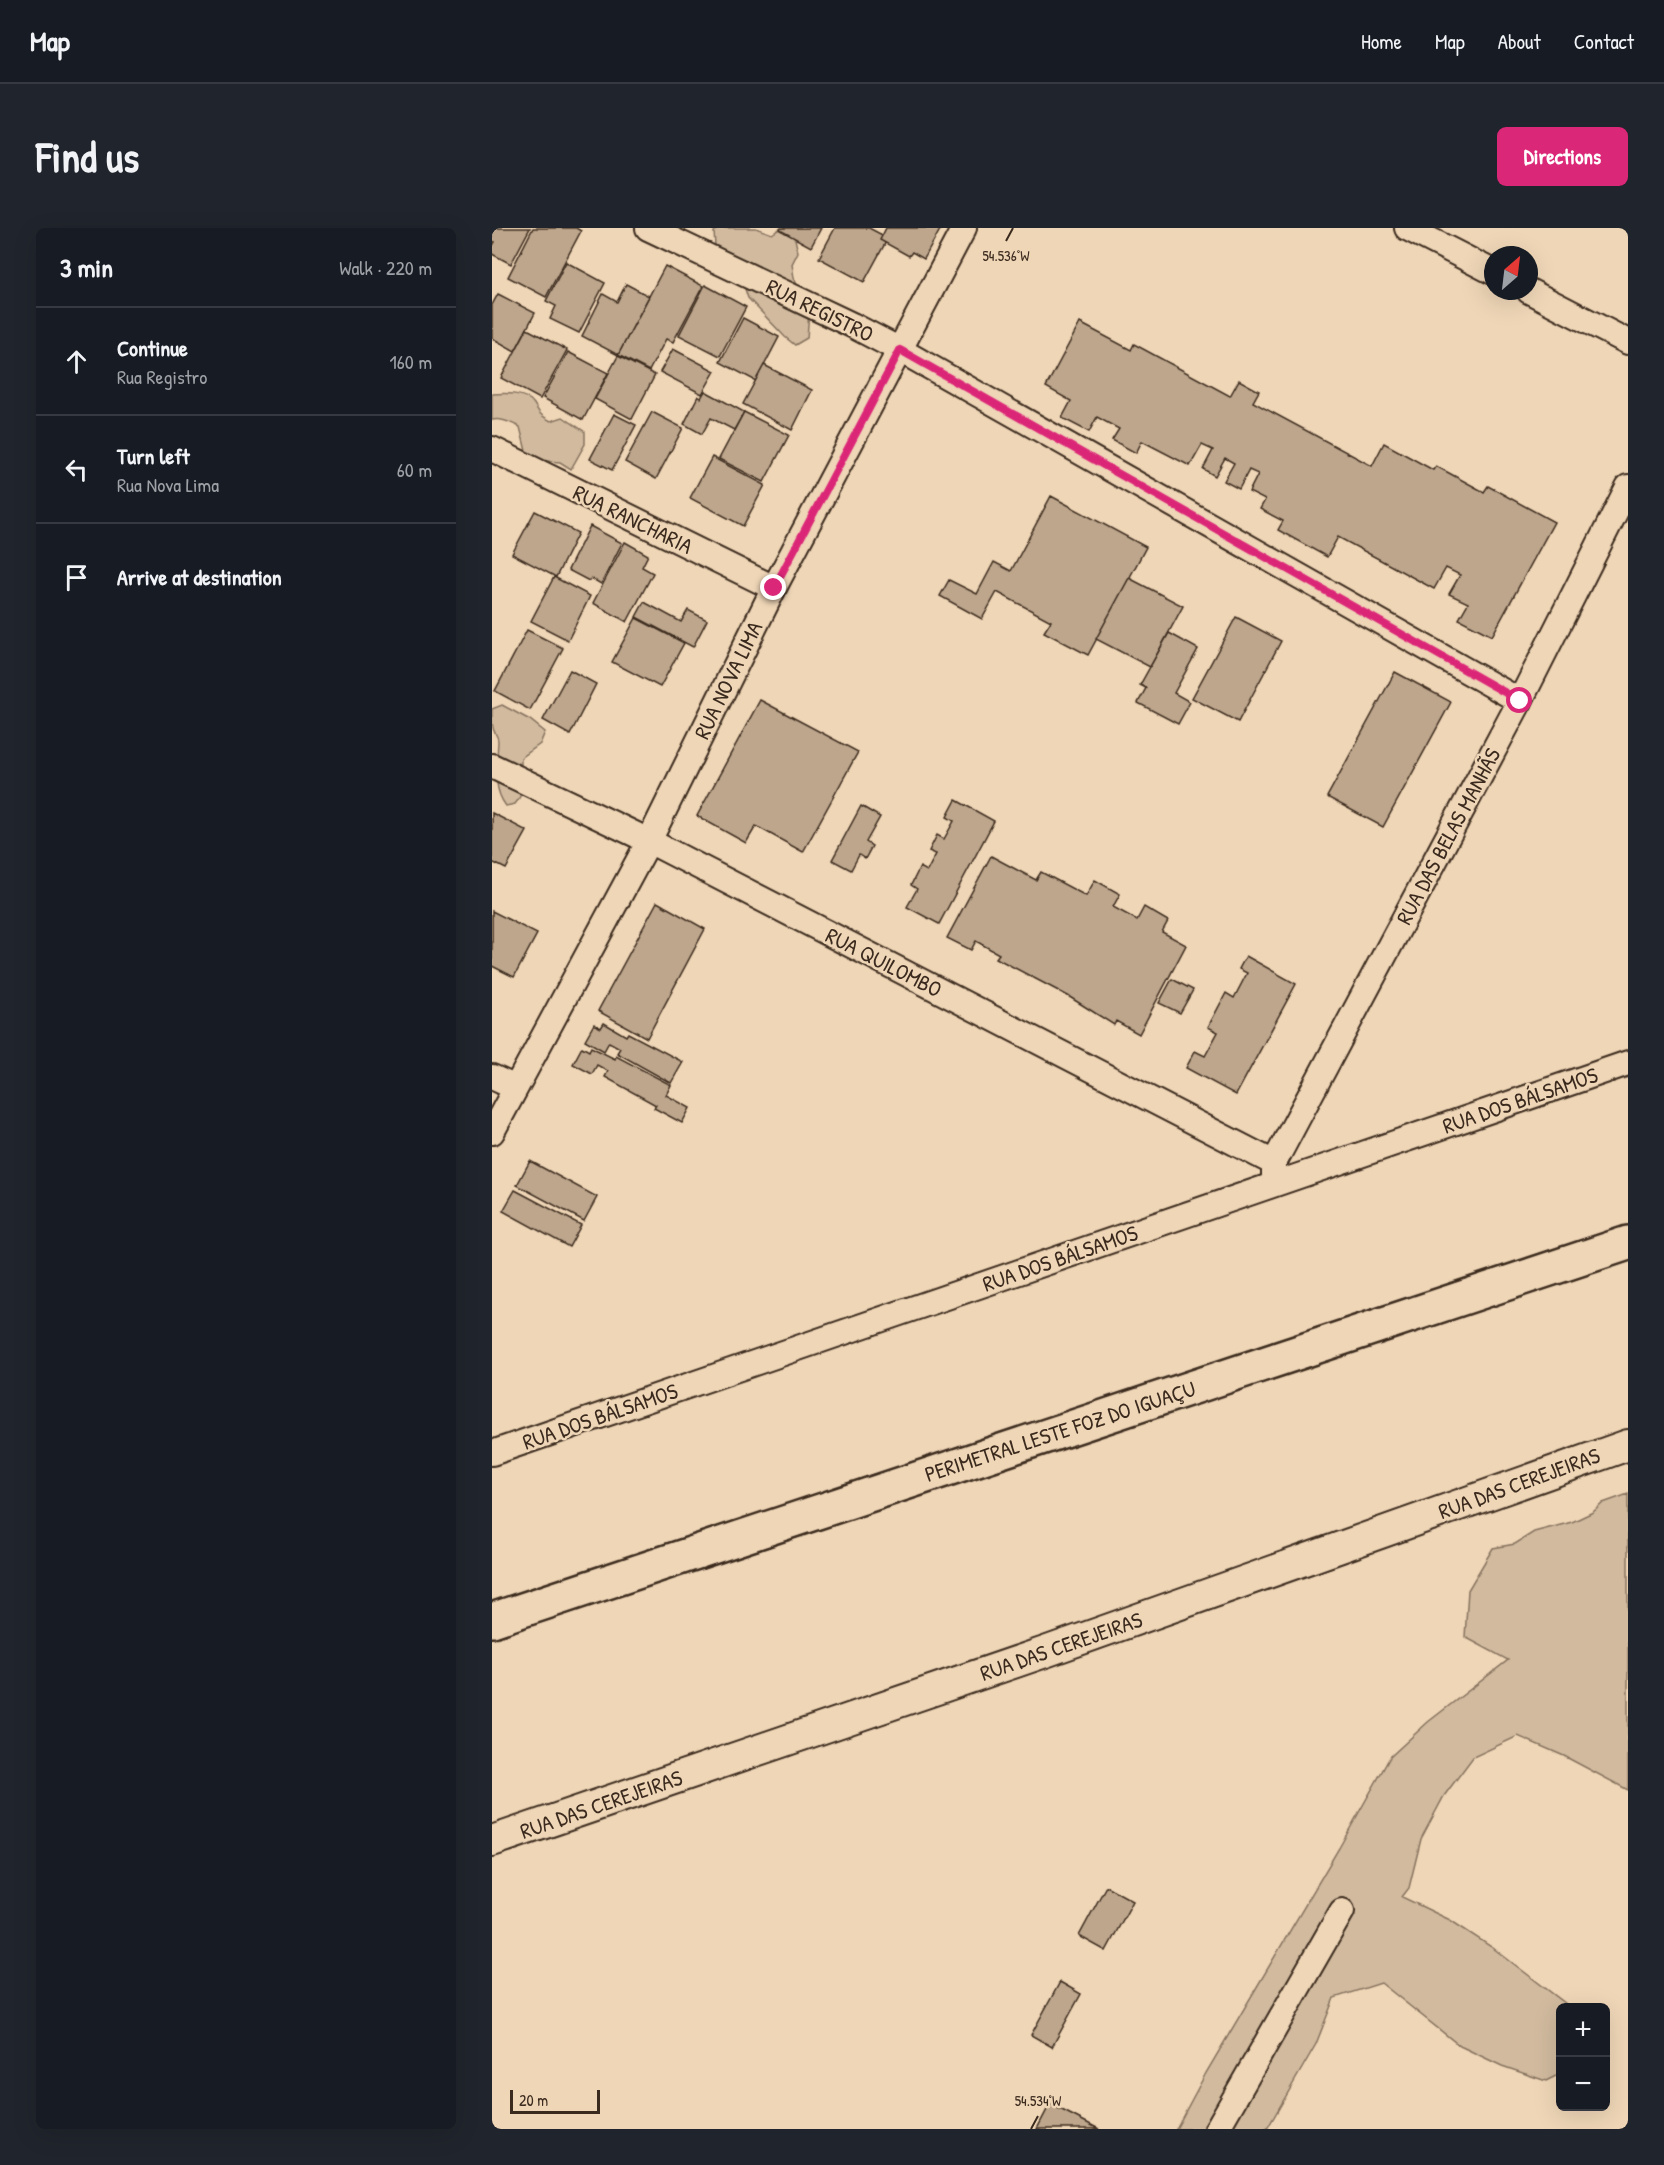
<!DOCTYPE html>
<html lang="en">
<head>
<meta charset="utf-8">
<style>
	:root { --surface:#171b24; --page:#20242c; --text:#f1f3f6; --muted:#9ea1a6; --line:#363941; --accent:#db2777 }
	body { margin:0; font-family:"Patrick Hand",sans-serif; background:var(--page); color:var(--text) }
	.controls { position:absolute; right:18px; bottom:18px; display:grid; overflow:hidden; border-radius:9px; box-shadow:0 6px 24px #0002 }
	.controls button { width:54px; height:54px; display:grid; place-items:center; padding:0; border:0; border-bottom:2px solid var(--line); background:var(--surface); color:var(--text); font:30px sans-serif }
	.compass { position:absolute; left:992px; top:18px; width:54px; height:54px; border-radius:50%; background:var(--surface); box-shadow:0 6px 24px #0002; rotate:28deg }
	.scale { position:absolute; left:18px; bottom:15px; width:90px; box-sizing:border-box; padding-left:6px; border:3px solid #3b2a1e; border-top:0; font-size:16px; line-height:21px; white-space:nowrap; color:#3b2a1e; -webkit-text-stroke:4px #efd6b7; paint-order:stroke }
	.stop { position:absolute; width:18px; height:18px; margin:-14px; border:4px solid #db2777; border-radius:50%; background:#fff }
	.stop.end { background:#db2777; border-color:#fff; box-shadow:0 2px 6px #0008 }
	.list { margin:0; padding:0; list-style:none }
	h2 { display:flex; justify-content:space-between; align-items:center; height:78px; margin:0; padding:0 24px; font-size:26px }
	h2 small { font-size:20px; font-weight:400; color:var(--muted) }
	.list li { display:grid; grid-template-columns:39px 1fr auto; gap:18px; align-items:center; box-sizing:border-box; height:108px; padding:0 24px; border-top:2px solid var(--line) }
	.list b { display:block; font-size:22px; white-space:nowrap }
	.list p { margin:0; font-size:20px; white-space:nowrap; color:var(--muted) }
	.list em { font-size:20px; font-style:normal; color:var(--muted) }
	.icon { flex:none; width:33px; height:33px; fill:none; stroke:currentColor; stroke-width:2; stroke-linecap:round; stroke-linejoin:round }
	.map { position:relative; flex:none; width:1136px; height:1901px; overflow:hidden; border-radius:9px }
	header { display:flex; align-items:center; gap:36px; box-sizing:border-box; height:84px; padding:0 30px; background:var(--surface); border-bottom:2px solid var(--line) }
	header strong { font-size:28px }
	nav { display:flex; gap:33px; margin-inline-start:auto; font-size:21px }
	.intro { display:flex; align-items:center; justify-content:space-between; box-sizing:border-box; height:144px; padding:0 36px }
	h1 { margin:0; font-size:42px }
	.button { padding:15px 27px; border-radius:9px; background:var(--accent); color:#fff; font-size:21px; font-weight:700 }
	main { display:flex; gap:36px; padding:0 36px }
	aside { flex:1; background:var(--surface); border-radius:9px; box-shadow:0 6px 24px #0002 }
	.map>svg:first-child { display:block }
</style>
</head>
<body>
<header>
<strong>Map</strong>
<nav><a>Home</a><a>Map</a><a>About</a><a>Contact</a></nav>
</header>
<div class="intro"><h1>Find us</h1><a class="button">Directions</a></div>
<main>
<aside>
<h2>3 min<small>Walk · 220 m</small></h2>
<ul class="list">
<li><svg class="icon" aria-label="ahead" viewBox="0 0 24 24"><path d="M12 20V5M6 11l6-6 6 6"/></svg><div><b>Continue</b><p>Rua Registro</p></div><em>160 m</em></li>
<li><svg class="icon" aria-label="left" viewBox="0 0 24 24"><path d="M17 20v-9H6M10 6l-5 5 5 5"/></svg><div><b>Turn left</b><p>Rua Nova Lima</p></div><em>60 m</em></li>
<li><svg class="icon" aria-label="arrive" viewBox="0 0 24 24"><path d="M6 21V4h12l-3 4 3 4H6"/></svg><div><b>Arrive at destination</b></div></li>
</ul>
</aside>
<div class="map">
<svg width="1136" height="1901" viewBox="0 0 1136 1901">
	<rect width="100%" height="100%" fill="#efd6b7"/>
	<filter id="ink" filterUnits="userSpaceOnUse"><feTurbulence type="fractalNoise" baseFrequency=".0167" numOctaves="2"/><feDisplacementMap in="SourceGraphic" scale="12" xChannelSelector="R" yChannelSelector="G"/><feConvolveMatrix kernelMatrix="1 2 1 2 8 2 1 2 1" color-interpolation-filters="sRGB"/></filter>
	<g filter="url(#ink)">
		<g fill="#d1ba9e" stroke="#86725e" stroke-width="1.5">
			<path d="M228 0H264L280 6 289 0H304L303 11 306 24 300 36 302 50 317 83 315 110 303 117 293 109 256 70 252 58 234 26 223 17 222 4Z"/>
			<path d="M0 166C13 165 34 164 42 176 48 186 48 187 59 193L71 189 93 204V216L79 241 68 234 43 232 34 223 28 199C19 195 10 190 0 192Z"/>
			<path d="M10 477 38 492 53 504 48 516 29 530C28 548 36 561 23 576L14 578C0 560 5 537 6 513 6 507 2 505 1 500 0 495 0 487 0 481Z"/>
			<path d="M1136 1266V1562L1072 1528 1026 1508 981 1529 952 1568 929 1611 917 1660 910 1669 958 1692 1001 1720 1078 1779 1068 1780V1846L1054 1853 1010 1838 968 1818 889 1755 842 1770 824 1816 775 1901H684L714 1845 847 1620 898 1529 936 1494 1016 1432 973 1409 976 1362 1001 1320 1023 1316 1042 1304 1080 1294 1101 1284 1111 1275Z"/>
		</g>
		<g fill="#bda68c" stroke="#3b2a1e" stroke-width="1.5">
			<path d="M0 0H38L19 36 0 26V19L3 14 0 13Z"/>
			<path d="M41 0H84L89 3 54 69 16 49Z"/>
			<path d="M289 0H329L319 19 288 2Z"/>
			<path d="M343 0H377L396 10 372 54 327 30Z"/>
			<path d="M394 0H449L432 31 420 24 417 28 388 12Z"/>
			<path d="M74 34 113 55 87 105 58 91 64 78 54 73Z"/>
			<path d="M173 38 211 58 181 114 174 111 157 143 126 127Z"/>
			<path d="M134 56 157 68 126 127 90 108 111 66 125 74Z"/>
			<path d="M213 57 254 79 228 128 187 107Z"/>
			<path d="M6 66 43 85 23 123 0 110V77Z"/>
			<path d="M251 90 287 109 264 153 228 134Z"/>
			<path d="M588 95 639 122 642 116 738 168 747 152 767 163 761 174 880 238 892 215 941 242 944 238 992 264 996 258 1062 294 1000 408 967 391 976 375 957 366 968 347 954 340 942 361 846 309 835 329 786 302 791 293 768 281 773 272 757 264 766 246 757 242 747 261 732 253 742 235 733 230 723 248 711 241 721 222 710 217 698 238 650 213 644 225 620 212 627 201 605 189 597 204 570 190 579 173 554 159Z"/>
			<path d="M35 101 75 122 48 171 9 150Z"/>
			<path d="M181 121 223 143 210 166 168 144Z"/>
			<path d="M76 124 116 145 91 192 51 170Z"/>
			<path d="M126 128 163 147 140 191 103 171Z"/>
			<path d="M272 137 320 162 300 202 251 176Z"/>
			<path d="M213 163 252 184 242 202 219 190 210 206 192 196 206 168 209 170Z"/>
			<path d="M160 184 191 200 164 251 133 234Z"/>
			<path d="M252 184 297 207 272 254 227 231Z"/>
			<path d="M122 186 144 197 120 242 98 231Z"/>
			<path d="M220 229 273 257 251 298 198 270Z"/>
			<path d="M559 268 654 319 596 427 552 404 559 393 505 364 490 391 448 368 457 352 485 366 502 334 519 343Z"/>
			<path d="M43 283 86 305 64 349 20 326Z"/>
			<path d="M98 298 130 315 109 356 99 350 97 353 76 342Z"/>
			<path d="M133 314 156 327 150 339 161 345 135 394 101 375Z"/>
			<path d="M62 349 98 368 76 412 39 393Z"/>
			<path d="M637 350 691 378 658 439 604 411Z"/>
			<path d="M152 374 189 394 196 382 215 392 201 419 144 389Z"/>
			<path d="M744 389 789 413 746 494 700 470Z"/>
			<path d="M144 390 192 415 168 459 120 434Z"/>
			<path d="M35 402 71 420 38 482 3 463Z"/>
			<path d="M677 405 706 421 682 465 698 474 686 496 646 475 654 460 648 457Z"/>
			<path d="M78 442 104 456 78 507 51 492Z"/>
			<path d="M903 444 959 474 891 599 835 569Z"/>
			<path d="M268 472 366 524 311 624 264 598 254 615 205 588Z"/>
			<path d="M464 572 502 593 447 696 415 679 425 661 419 657 428 639 435 643 444 626 437 623 445 607 452 611 462 593 455 589Z"/>
			<path d="M369 578 388 589 374 614 380 618 373 631 367 627 359 642 340 632Z"/>
			<path d="M0 585 35 603 14 641 0 634Z"/>
			<path d="M499 628 544 652 549 644 594 668 603 652 628 666 621 679 645 692 652 679 676 693 670 704 694 717 647 806 624 793 622 797 576 768 504 730 507 726 484 713 479 722 455 710Z"/>
			<path d="M165 674 213 701 155 810 106 783Z"/>
			<path d="M0 683 45 706 22 749 0 738Z"/>
			<path d="M754 728 804 756 744 867 694 840 703 823 713 828 726 804 716 799 734 765 742 770 755 745 747 741Z"/>
			<path d="M680 751 701 762 688 785 667 775Z"/>
			<path d="M112 795 134 808 136 805 191 834 179 855 125 825 128 820 117 814 112 823 93 812 102 796 109 800Z"/>
			<path d="M90 819 97 823 99 819 123 831 124 828 179 857 174 867 198 880 190 895 162 880 164 877 113 849 116 843 105 837 100 846 81 836Z"/>
			<path d="M38 933 105 969 92 993 25 957Z"/>
			<path d="M23 962 89 997 77 1019 11 983Z"/>
			<path d="M614 1658 641 1673 614 1723 587 1708Z"/>
			<path d="M568 1754 589 1766 560 1819 539 1807Z"/>
			<path d="M558 1876 607 1901H545Z"/>
		</g>
		<g fill="none" stroke-linecap="round" stroke-linejoin="round">
			<defs>
				<g id="minor">
					<path d="M156 0 360 97 408 122 1028 473"/>
					<path d="M915 0 1001 44"/>
					<path d="M1037 63 1136 114"/>
					<path d="M0 221 282 360"/>
					<path d="M0 538 157 613 782 935"/>
					<path d="M0 849 22 859"/>
					<path d="M0 904 157 613 282 360 472 0"/>
					<path d="M782 949V935L1028 473 1136 259"/>
					<path d="M0 1225 1136 835"/>
					<path d="M725 1901 850 1683"/>
				</g>
				<path id="tertiary" d="M0 1613 553 1424 1136 1217"/>
				<path id="trunk" d="M0 1392 1136 1015"/>
			</defs>
			<use href="#minor" stroke="#3b2a1e" stroke-width="28"/>
			<use href="#tertiary" stroke="#3b2a1e" stroke-width="34"/>
			<use href="#trunk" stroke="#3b2a1e" stroke-width="38"/>
			<use href="#minor" stroke="#efd6b7" stroke-width="24"/>
			<use href="#tertiary" stroke="#efd6b7" stroke-width="30"/>
			<use href="#trunk" stroke="#efd6b7" stroke-width="33"/>
		</g>
	</g>
	<g fill="none" stroke-linecap="round" stroke-linejoin="round" filter="url(#ink)">
		<path stroke="#db2777" stroke-width="8" d="M282 360 408 122 1028 473"/>
	</g>
	<path fill="none" stroke="#3b2a1e" stroke-width="2" d="M514 13 521 0M539 1901 546 1888"/>
	<g text-anchor="middle" stroke-width="5" stroke-linejoin="round" paint-order="stroke">
		<g font-size="22" fill="#3b2a1e" stroke="#efd6b7">
			<text transform="translate(328 82) rotate(26)" y="8">RUA REGISTRO</text>
			<text transform="translate(141 291) rotate(26)" y="8">RUA RANCHARIA</text>
			<text transform="translate(236 452) rotate(-64)" y="8">RUA NOVA LIMA</text>
			<text transform="translate(956 608) rotate(-62)" y="8">RUA DAS BELAS MANHÃS</text>
			<text transform="translate(392 734) rotate(27)" y="8">RUA QUILOMBO</text>
			<text transform="translate(1028 872) rotate(-19)" y="8">RUA DOS BÁLSAMOS</text>
			<text transform="translate(568 1030) rotate(-19)" y="8">RUA DOS BÁLSAMOS</text>
			<text transform="translate(108 1188) rotate(-19)" y="8">RUA DOS BÁLSAMOS</text>
			<text transform="translate(568 1203) rotate(-18)" y="8">PERIMETRAL LESTE FOZ DO IGUAÇU</text>
			<text transform="translate(1027 1255) rotate(-20)" y="8">RUA DAS CEREJEIRAS</text>
			<text transform="translate(569 1418) rotate(-19)" y="8">RUA DAS CEREJEIRAS</text>
			<text transform="translate(109 1576) rotate(-19)" y="8">RUA DAS CEREJEIRAS</text>
		</g>
	</g>
	<g font-size="15" text-anchor="middle" fill="#3b2a1e" stroke="#efd6b7" stroke-width="5" stroke-linejoin="round" paint-order="stroke">
		<text x="514" y="33">54.536°W</text>
		<text x="546" y="1878">54.534°W</text>
	</g>
</svg>
<div class="controls">
<button>+</button>
<button>−</button>
</div>
<svg class="compass" viewBox="-18 -18 36 36"><path d="M0-13l5 13h-10z" fill="#e53935"/><path d="M0 13l5-13h-10z" fill="#9ea1a6"/></svg>
<div class="scale">20 m</div>
<div class="stop" style="left:1028px;top:473px"></div>
<div class="stop end" style="left:282px;top:360px"></div>
</div>
</main>
</body>
</html>
